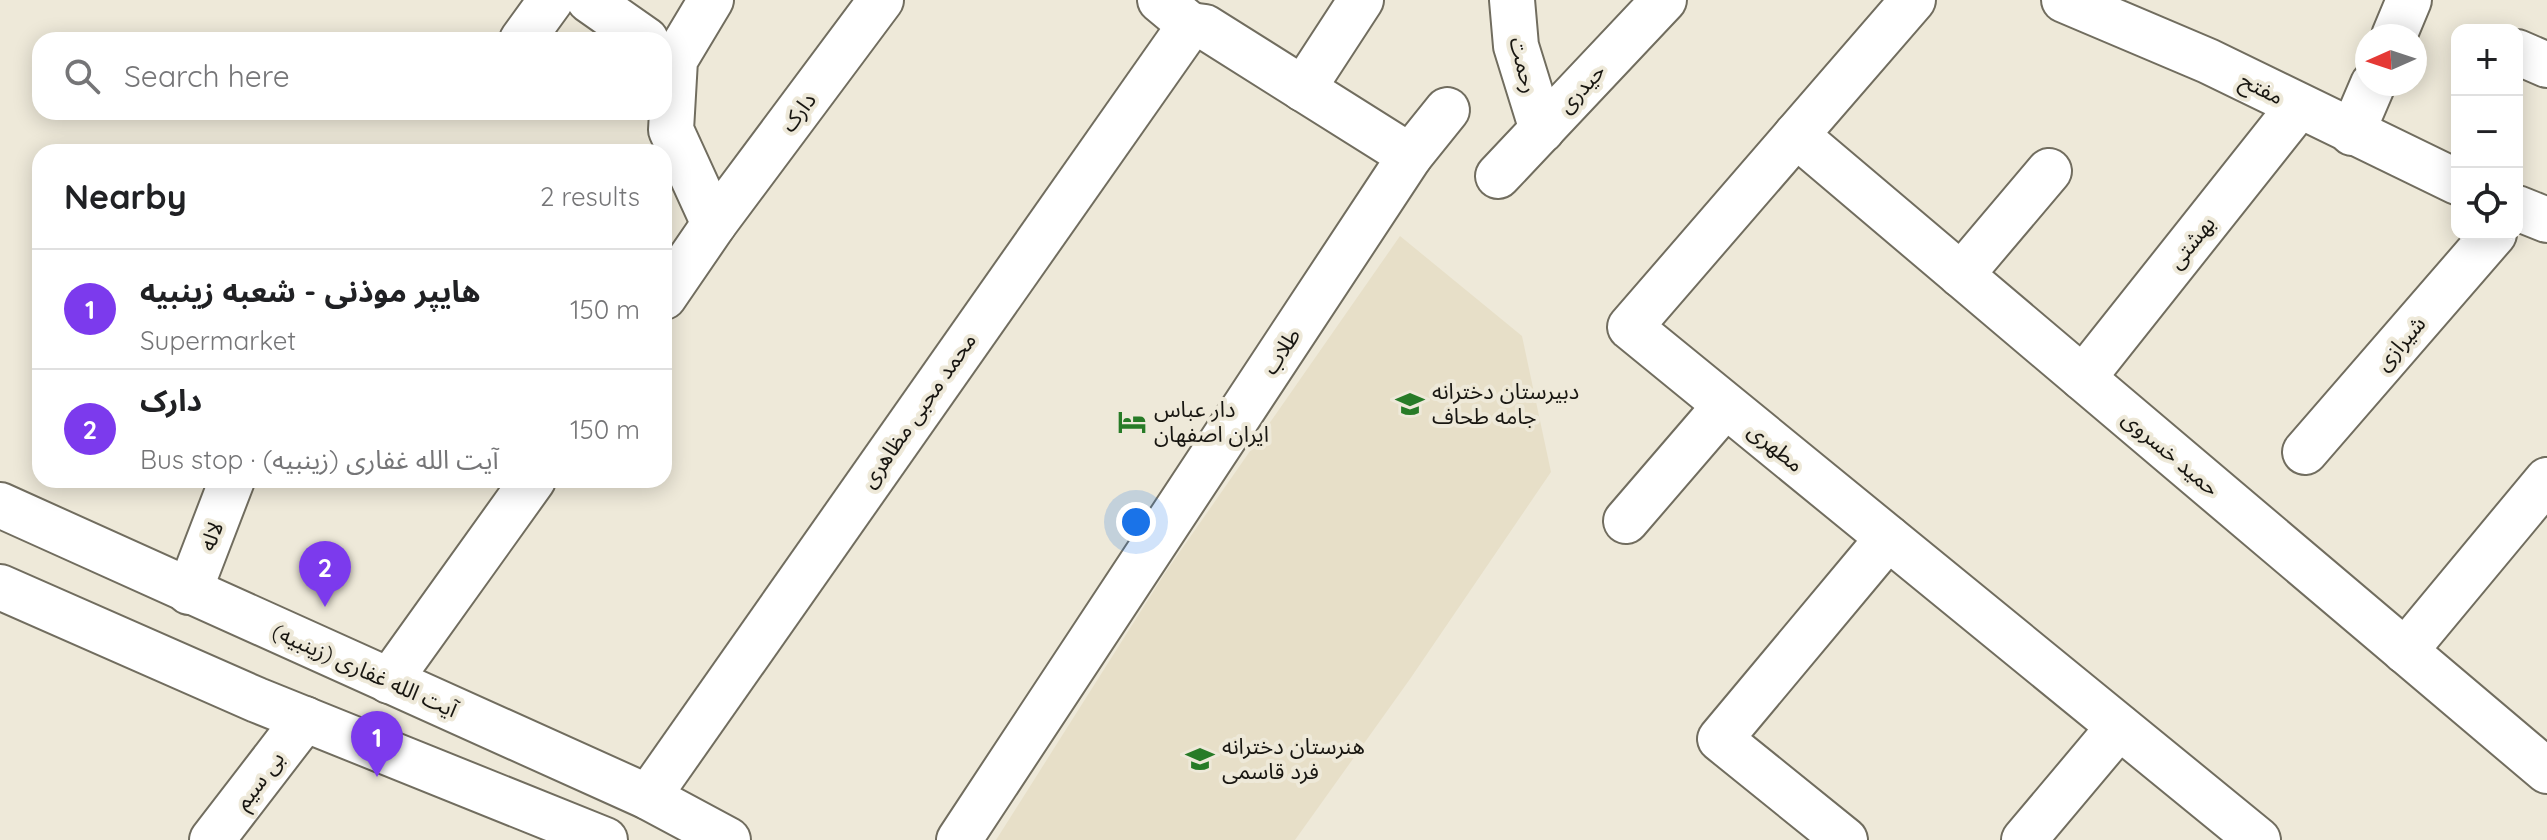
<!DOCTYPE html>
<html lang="en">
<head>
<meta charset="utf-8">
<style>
	:root { --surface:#fff; --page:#f6f6f6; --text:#202124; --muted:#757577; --line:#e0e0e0; --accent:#7c3aed }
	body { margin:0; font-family:Quicksand,"Noto Sans Arabic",sans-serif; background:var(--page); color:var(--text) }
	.controls { position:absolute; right:24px; top:24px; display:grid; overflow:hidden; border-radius:16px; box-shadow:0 4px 20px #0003 }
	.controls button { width:72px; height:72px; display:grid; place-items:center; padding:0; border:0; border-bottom:2px solid var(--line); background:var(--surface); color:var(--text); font:40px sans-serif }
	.compass { position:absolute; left:2355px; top:24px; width:72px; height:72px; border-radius:50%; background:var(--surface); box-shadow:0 4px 20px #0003; rotate:267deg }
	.you { position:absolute; left:1136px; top:522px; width:28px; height:28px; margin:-20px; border:6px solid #fff; border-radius:50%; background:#1a73e8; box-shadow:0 0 0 12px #1a73e833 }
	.badge { display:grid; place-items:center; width:52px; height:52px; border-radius:50%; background:var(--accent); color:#fff; font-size:26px; font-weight:700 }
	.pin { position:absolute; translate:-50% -66px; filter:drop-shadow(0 2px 4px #0008) }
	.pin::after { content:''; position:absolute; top:42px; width:28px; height:24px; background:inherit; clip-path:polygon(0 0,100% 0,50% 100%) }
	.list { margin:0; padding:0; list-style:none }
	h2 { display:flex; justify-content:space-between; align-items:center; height:104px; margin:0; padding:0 32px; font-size:34px }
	h2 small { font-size:26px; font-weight:400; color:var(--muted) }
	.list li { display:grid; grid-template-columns:52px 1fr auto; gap:24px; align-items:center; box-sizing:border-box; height:120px; padding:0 32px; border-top:2px solid var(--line) }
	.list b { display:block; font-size:30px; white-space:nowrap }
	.list p { margin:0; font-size:26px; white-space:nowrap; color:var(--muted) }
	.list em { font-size:26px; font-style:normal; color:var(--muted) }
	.icon { flex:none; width:44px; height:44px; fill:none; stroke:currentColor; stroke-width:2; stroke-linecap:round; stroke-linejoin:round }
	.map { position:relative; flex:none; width:2547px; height:840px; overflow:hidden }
	.search { position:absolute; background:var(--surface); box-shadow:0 4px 20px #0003; left:32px; top:32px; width:640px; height:88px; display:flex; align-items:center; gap:20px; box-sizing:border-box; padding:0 28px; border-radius:24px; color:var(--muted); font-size:30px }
	.panel { position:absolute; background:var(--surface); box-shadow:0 4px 20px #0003; left:32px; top:144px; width:640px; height:344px; border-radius:24px }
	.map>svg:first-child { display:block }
</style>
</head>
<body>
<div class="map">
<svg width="2547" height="840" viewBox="0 0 2547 840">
	<rect width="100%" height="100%" fill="#eee9d9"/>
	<path fill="#e7dfc8" d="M1400 236 1522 336 1551 472 1410 679 1295 840H996L1165 573Z"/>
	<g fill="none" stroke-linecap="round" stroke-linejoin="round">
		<defs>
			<g id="minor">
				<path d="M589 0 646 40"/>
				<path d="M711 0 675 60 671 130 714 224"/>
				<path d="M1160 0 1190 25"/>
				<path d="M1512 0 1516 46 1542 130"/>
				<path d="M1913 0 1630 327 2258 840"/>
				<path d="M2064 0 2208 61 2457 182"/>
				<path d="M2394 36 2409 0"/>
				<path d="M522 40 551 0"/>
				<path d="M2517 52 2547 65"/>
				<path d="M1303 89 1361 0"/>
				<path d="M2352 133 2373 84"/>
				<path d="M1796 135 2547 771"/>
				<path d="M1410 156 1447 110"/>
				<path d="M1498 176 1664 0"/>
				<path d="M2517 208 2547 220"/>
				<path d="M1961 275 2049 171"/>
				<path d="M664 297 714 224 881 0"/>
				<path d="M2083 378 2299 106"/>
				<path d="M2305 452 2494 234"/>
				<path d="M1626 521 1725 406"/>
				<path d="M189 592 232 480"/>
				<path d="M2405 651 2547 480"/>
				<path d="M389 681 533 480"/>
				<path d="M648 797 1190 25"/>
				<path d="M212 840 305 719"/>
				<path d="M959 840 1410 156 1205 27 1190 25"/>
				<path d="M1845 840 1720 739 1888 538"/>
				<path d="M2024 840 2119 727"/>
			</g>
			<g id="major">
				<path d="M0 505 648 797 728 840"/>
				<path d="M0 587 257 700 605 840"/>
			</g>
		</defs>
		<use href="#minor" stroke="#716d5f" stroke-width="48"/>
		<use href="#major" stroke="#716d5f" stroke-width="48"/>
		<use href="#minor" stroke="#fff" stroke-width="44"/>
		<use href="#major" stroke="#fff" stroke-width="44"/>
	</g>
	<defs>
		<symbol id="school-bare" viewBox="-9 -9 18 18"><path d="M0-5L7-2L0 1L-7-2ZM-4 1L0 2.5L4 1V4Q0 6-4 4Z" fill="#277b27" stroke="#eee9d9" stroke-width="2.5" paint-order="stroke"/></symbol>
		<symbol id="hotel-bare" viewBox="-9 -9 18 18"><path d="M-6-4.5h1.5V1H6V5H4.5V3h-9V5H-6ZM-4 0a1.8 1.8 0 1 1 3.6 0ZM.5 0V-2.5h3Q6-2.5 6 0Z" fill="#277b27" stroke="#eee9d9" stroke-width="2.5" paint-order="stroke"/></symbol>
	</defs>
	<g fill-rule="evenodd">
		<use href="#school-bare" x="1390" y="384" width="40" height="40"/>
		<use href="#hotel-bare" x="1112" y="402" width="40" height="40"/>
		<use href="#school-bare" x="1180" y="739" width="40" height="40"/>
	</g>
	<g text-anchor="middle" stroke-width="8" stroke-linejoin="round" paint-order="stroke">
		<g font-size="22" fill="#181611" stroke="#eee9d9">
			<text transform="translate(1524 65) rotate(76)" y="8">رحمت</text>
			<text transform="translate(1581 88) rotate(-47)" y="8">حیدری</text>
			<text transform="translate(2262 88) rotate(26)" y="8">مفتح</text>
			<text transform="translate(798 112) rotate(-53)" y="8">دارک</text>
			<text transform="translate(2191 242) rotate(-51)" y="8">بهشتی</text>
			<text transform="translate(2400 343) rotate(-49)" y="8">شیرازی</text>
			<text transform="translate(1281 351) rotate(-57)" y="8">طلاب</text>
			<text transform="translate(918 410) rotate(-55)" y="8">محمد محبی مظاهری</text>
			<text transform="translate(1776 447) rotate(39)" y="8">مطهری</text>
			<text transform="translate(2171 453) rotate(40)" y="8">حمید خسروی</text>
			<text transform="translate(211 536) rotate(-69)" y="8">لاله</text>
			<text transform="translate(365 670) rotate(24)" y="8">آیت الله غفاری (زینبیه)</text>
			<text transform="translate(259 780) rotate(-53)" y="8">بی سیم</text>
		</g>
		<g font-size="22" fill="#181611" stroke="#eee9d9" text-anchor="start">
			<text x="1432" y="399">دبیرستان دخترانه<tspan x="1432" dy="25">جامه طحاف</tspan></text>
			<text x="1154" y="417">دار عباس<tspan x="1154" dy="25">ایران اصفهان</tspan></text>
			<text x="1222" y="754">هنرستان دخترانه<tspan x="1222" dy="25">فرد قاسمی</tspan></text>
		</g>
	</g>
</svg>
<div class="controls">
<button>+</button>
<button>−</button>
<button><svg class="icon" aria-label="locate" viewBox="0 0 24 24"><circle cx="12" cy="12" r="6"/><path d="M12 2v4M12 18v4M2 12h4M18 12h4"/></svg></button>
</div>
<svg class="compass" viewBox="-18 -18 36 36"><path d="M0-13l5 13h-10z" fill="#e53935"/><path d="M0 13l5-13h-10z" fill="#757577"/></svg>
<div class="you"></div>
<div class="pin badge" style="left:377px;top:777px">1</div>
<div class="pin badge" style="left:325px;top:607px">2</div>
<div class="search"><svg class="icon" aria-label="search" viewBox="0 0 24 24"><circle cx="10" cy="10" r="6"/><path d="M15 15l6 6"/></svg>Search here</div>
<section class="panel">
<h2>Nearby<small>2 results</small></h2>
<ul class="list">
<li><span class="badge">1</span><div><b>هایپر موذنی - شعبه زینبیه</b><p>Supermarket</p></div><em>150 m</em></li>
<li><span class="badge">2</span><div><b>دارک</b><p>Bus stop · آیت الله غفاری (زینبیه)</p></div><em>150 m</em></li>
</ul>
</section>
</div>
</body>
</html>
